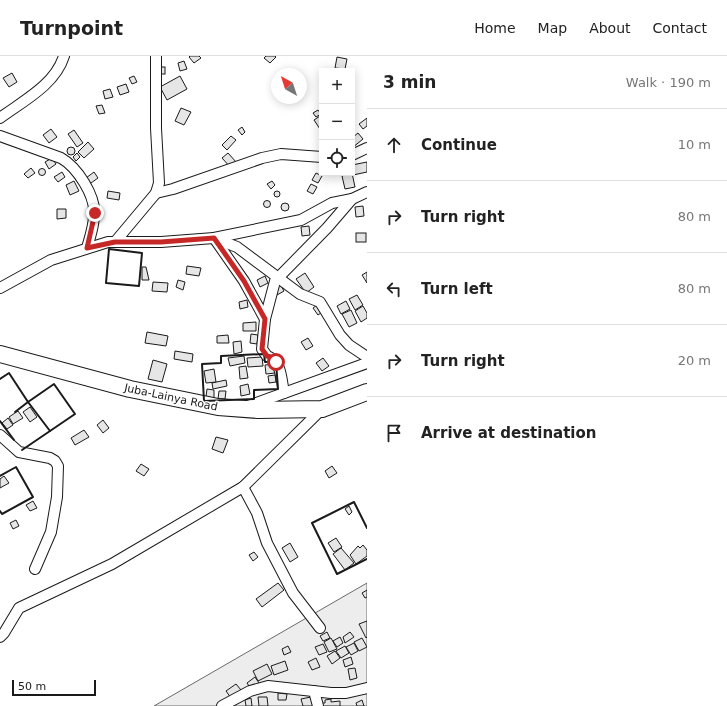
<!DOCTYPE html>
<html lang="en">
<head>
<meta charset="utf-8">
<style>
	:root { --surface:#fff; --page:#f6f6f6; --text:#222; --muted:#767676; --line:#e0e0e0 }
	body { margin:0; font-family:"DejaVu Sans",sans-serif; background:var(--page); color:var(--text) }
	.controls { position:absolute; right:12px; top:12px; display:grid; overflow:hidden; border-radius:0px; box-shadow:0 2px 10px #0003 }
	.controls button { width:36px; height:36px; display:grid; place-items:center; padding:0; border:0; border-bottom:1px solid var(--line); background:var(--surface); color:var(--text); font:20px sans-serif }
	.compass { position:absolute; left:271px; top:12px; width:36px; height:36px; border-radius:50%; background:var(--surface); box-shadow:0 2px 10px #0003; rotate:321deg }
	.scale { position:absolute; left:12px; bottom:10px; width:84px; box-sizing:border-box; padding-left:4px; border:2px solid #1a1a1a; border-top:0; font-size:11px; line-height:14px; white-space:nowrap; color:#1a1a1a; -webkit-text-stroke:3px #fff; paint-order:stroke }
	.stop { position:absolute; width:12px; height:12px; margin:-9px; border:3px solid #c62828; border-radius:50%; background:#fff }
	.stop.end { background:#c62828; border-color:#fff; box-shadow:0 1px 4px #0008 }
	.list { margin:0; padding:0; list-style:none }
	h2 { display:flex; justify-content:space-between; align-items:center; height:52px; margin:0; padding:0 16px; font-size:17px }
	h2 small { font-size:13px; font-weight:400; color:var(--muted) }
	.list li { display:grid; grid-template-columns:26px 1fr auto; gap:12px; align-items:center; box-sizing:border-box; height:72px; padding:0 16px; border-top:1px solid var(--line) }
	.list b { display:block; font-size:15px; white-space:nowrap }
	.list em { font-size:13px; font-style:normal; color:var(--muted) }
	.icon { flex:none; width:22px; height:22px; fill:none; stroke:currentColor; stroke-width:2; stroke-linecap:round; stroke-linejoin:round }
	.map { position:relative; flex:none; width:367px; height:650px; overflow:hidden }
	header { display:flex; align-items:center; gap:24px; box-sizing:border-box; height:56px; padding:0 20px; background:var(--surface); border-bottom:1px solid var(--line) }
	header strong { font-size:19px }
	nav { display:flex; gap:22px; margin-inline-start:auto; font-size:14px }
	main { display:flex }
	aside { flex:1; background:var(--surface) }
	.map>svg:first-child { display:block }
</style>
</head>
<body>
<header>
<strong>Turnpoint</strong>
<nav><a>Home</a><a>Map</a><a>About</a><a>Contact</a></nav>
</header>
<main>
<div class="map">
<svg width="367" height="650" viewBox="0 0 367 650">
	<rect width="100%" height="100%" fill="#fff"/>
	<path fill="#ededed" stroke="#6a6a6a" d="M367 527V650H154Z"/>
	<g fill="#e6e6e6" stroke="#1a1a1a">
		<path d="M190 0H199L201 2 194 7 189 1Z"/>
		<path d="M266 0H275L276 1 270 7 264 2Z"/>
		<path d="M337 1 347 3 345 13 335 12Z"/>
		<path d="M184 5 187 13 180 15 178 7Z"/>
		<rect x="158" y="11" width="7" height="7"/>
		<path d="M12 17 17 26 9 31 3 22Z"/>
		<path d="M134 20 137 26 132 28 129 22Z"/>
		<path d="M180 20 187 33 167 44 160 31Z"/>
		<path d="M126 28 129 36 120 39 117 31Z"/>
		<path d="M110 33 113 41 105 43 103 35Z"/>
		<path d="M102 49 105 57 99 58 96 50Z"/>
		<path d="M181 52 191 56 184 69 175 65Z"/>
		<path d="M318 54 321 58 316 61 313 57Z"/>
		<path d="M320 60 322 63V76L314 64Z"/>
		<path d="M367 62V70L363 73 359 68Z"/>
		<path d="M242 71 245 76 242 79 238 74Z"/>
		<path d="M51 73 57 81 49 87 43 79Z"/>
		<path d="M74 74 83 87 77 91 68 78Z"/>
		<path d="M358 77 363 83 352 92V82Z"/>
		<path d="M231 80 236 84 227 94 222 89Z"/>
		<path d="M88 86 94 93 84 102 78 96Z"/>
		<circle cx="71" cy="95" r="4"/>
		<path d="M77 97 80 101 76 105 73 101Z"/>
		<path d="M228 97 237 107 231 112 222 102Z"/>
		<path d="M52 102 56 108 49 113 45 106Z"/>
		<path d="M367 106V116L353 119 352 109Z"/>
		<path d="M31 112 35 117 28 122 24 118Z"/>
		<circle cx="42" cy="116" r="3.5"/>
		<path d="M62 116 65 121 58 126 54 121Z"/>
		<path d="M94 116 98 122 91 127 86 122Z"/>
		<path d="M316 117 322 120 318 127 312 124Z"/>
		<path d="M352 117 355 131 345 133 342 120Z"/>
		<path d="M74 125 79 135 70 139 66 129Z"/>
		<path d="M272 125 275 129 271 133 267 128Z"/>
		<path d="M311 128 317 131 313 138 307 135Z"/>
		<path d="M108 135 120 137 119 144 107 142Z"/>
		<circle cx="277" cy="138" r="3"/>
		<circle cx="267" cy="148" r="3.5"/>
		<circle cx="285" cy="151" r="4"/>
		<path d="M363 150 364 160 356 161 355 151Z"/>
		<path d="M57 153H66V162L57 163Z"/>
		<path d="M309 170 310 179 302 180 301 171Z"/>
		<rect x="356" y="177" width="10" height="9"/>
		<path d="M187 210 201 212 199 220 186 218Z"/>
		<path d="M142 211H146L149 224H142Z"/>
		<path d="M367 216V227L362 219Z"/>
		<path d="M305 217 314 231 306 237 296 223Z"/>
		<path d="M265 220 268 227 260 231 257 224Z"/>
		<path d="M178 224 185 226 183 234 176 231Z"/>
		<path d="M153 226 168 227 167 236 152 235Z"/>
		<path d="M280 228 284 235 277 239 273 232Z"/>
		<path d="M357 239 363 249 355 254 349 243Z"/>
		<path d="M247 244 248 251 240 253 239 246Z"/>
		<path d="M346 245 350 253 341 258 337 250Z"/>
		<path d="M320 247 325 254 318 259 313 252Z"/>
		<path d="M363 250 367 257V262L361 266 355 255Z"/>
		<path d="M351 254 357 267 349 271 342 258Z"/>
		<path d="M256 266V275H243V267Z"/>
		<path d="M147 276 168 280 166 290 145 287Z"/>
		<path d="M251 278 258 279 257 288 250 287Z"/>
		<path d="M228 279 229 287H217V280Z"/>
		<path d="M308 282 313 290 306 294 301 286Z"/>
		<path d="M241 285 242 296 234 298 233 286Z"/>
		<path d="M175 295 193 298 192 306 174 303Z"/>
		<path d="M244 300 245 307 230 310 228 302Z"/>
		<path d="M262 301 263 310 248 311 247 302Z"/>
		<path d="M323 302 329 310 322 315 316 307Z"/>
		<path d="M153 304 167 308 162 326 148 323Z"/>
		<path d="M274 308 275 317 266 318 265 309Z"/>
		<path d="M246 310 248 322 240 323 239 311Z"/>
		<path d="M214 313 216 326 206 327 204 315Z"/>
		<path d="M275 319 276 326 269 327 268 320Z"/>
		<path d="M226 324 227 330 213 333 212 327Z"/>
		<path d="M248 328 250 338 241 340 240 330Z"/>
		<path d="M207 333 214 334V342L206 341Z"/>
		<path d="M219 335H226L225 343H218Z"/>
		<path d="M30 351 37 361 30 366 23 356Z"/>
		<path d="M18 355 23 362 13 368 9 361Z"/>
		<path d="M8 362 13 369 7 373 2 367Z"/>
		<path d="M103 364 109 372 103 377 97 369Z"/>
		<path d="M84 374 89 381 75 389 71 382Z"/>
		<path d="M216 381 228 384 223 397 212 393Z"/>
		<path d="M141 408 149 413 144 420 136 415Z"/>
		<path d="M332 410 337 417 329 422 325 415Z"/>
		<path d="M4 420 9 427 0 432V423Z"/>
		<path d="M33 445 37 452 30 455 26 449Z"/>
		<path d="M349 450 352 456 349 459 345 453Z"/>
		<path d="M16 464 19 470 13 473 10 467Z"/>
		<path d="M336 482 342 491 334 496 328 487Z"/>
		<path d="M290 487 298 501 290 506 282 492Z"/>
		<path d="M363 489 367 494V500L356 508 350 499 358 490 360 492Z"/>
		<path d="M341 492 354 507 345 514 333 498Z"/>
		<path d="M254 496 258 501 253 505 249 499Z"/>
		<path d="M278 527 284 534 262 551 256 543Z"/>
		<path d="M367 534V541L365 542 362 537Z"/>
		<path d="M367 565V581L366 582 359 568Z"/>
		<path d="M327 576 330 582 323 585 320 580Z"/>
		<path d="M350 576 354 581 345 587 343 581Z"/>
		<path d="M340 581 343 587 337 591 333 585Z"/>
		<path d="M331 582 337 593 329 596 324 586Z"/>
		<path d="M362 582 367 591 359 595 354 586Z"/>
		<path d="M354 587 358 595 351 599 346 591Z"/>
		<path d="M323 588 327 596 319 599 315 591Z"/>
		<path d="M288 590 291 596 284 599 282 593Z"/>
		<path d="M345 590 349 597 341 602 336 595Z"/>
		<path d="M335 595 340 602 332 608 327 600Z"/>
		<path d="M351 601 353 608 345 611 343 604Z"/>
		<path d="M316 602 320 611 312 614 308 606Z"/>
		<path d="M285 605 288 614 274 619 271 610Z"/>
		<path d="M267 608 272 618 258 625 253 615Z"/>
		<path d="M355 612 357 622 350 624 348 613Z"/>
		<path d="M255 621 259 627 251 633 247 627Z"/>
		<path d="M236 628 241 634 231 642 226 635Z"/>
		<path d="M278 637 287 638 286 644H278Z"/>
		<path d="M258 641H267L268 650H259Z"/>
		<path d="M311 641 313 650H303L301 643Z"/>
		<path d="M251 642 252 650H246L245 644Z"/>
		<path d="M331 643V646L340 645V650H320V647H325V644Z"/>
		<path d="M362 644 364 650H357L356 647Z"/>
	</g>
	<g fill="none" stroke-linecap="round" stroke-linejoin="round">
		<defs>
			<g id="street">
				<path d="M0 62C23 45 55 29 64 0"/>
				<path d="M0 80 61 102C77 111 96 140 94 159 94 170 90 181 87 192"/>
				<path d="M352 99 367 92"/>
				<path d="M156 137 173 133 262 102 281 98 322 101"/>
				<path d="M214 182 237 191 300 238 320 246 340 279 349 289 367 301"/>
				<path d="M214 182 244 225 265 263"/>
				<path d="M115 186 156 137 159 127 156 72V0"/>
				<path d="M0 232 51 204 108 186H161L214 182 301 164 332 147 352 143 367 136"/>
				<path d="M284 337C281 323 282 305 267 300L262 293 265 263 275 225 327 172 352 143"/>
				<path d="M248 350 367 307"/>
				<path d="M0 379 19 396 50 402 55 405 58 410 57 441 51 476 35 513"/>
				<path d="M243 431 257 457 267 487 293 537 320 572"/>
				<path d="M0 581 4 577 19 552 112 508 243 431 322 353"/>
				<path d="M314 635 318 650"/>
				<path d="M222 650 250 635 268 630 331 637H346L367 632"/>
			</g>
			<path id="primary" d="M0 298 130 333 218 351 258 354 322 353 367 336"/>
		</defs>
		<use href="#street" stroke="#1a1a1a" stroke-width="12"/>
		<use href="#primary" stroke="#1a1a1a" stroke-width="18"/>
		<use href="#street" stroke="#fff" stroke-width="10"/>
		<use href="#primary" stroke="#fff" stroke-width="16"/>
		<g stroke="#1a1a1a" stroke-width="2">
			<path d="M109 193 142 197 139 230 106 227Z"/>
			<path d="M264 298 265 306H276L278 333 254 334V343L204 345 202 308 221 307V300Z"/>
			<path d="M0 323 9 317 28 346 54 328 75 358 50 375"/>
			<path d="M15 356 28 346 50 375 22 394"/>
			<path d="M0 365 14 384"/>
			<path d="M0 420 16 411 33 441 2 458 0 455"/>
			<path d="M367 472 354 446 312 467 337 518 367 503"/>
		</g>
	</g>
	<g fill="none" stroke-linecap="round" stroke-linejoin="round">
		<path stroke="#c62828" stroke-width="5" d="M95 157 87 192 115 186H161L214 182 244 225 265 263 262 293 267 300 274 302 276 306"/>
	</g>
	<g text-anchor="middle" stroke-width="3" stroke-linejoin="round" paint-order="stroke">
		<g font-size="11" fill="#1a1a1a" stroke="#fff">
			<text transform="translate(171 341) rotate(12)" y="4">Juba-Lainya Road</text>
		</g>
	</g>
</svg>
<div class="controls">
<button>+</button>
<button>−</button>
<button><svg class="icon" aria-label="locate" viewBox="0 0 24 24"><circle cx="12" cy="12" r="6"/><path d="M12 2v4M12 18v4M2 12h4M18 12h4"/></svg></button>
</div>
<svg class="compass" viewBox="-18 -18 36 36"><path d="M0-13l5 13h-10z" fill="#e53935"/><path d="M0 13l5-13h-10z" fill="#767676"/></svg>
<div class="scale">50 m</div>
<div class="stop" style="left:276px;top:306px"></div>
<div class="stop end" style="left:95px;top:157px"></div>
</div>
<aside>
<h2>3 min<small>Walk · 190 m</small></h2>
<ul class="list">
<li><svg class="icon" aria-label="ahead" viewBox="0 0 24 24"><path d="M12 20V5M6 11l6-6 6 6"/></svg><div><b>Continue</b></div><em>10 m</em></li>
<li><svg class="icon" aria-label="right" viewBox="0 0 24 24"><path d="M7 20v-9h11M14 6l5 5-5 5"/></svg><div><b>Turn right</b></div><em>80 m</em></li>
<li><svg class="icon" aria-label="left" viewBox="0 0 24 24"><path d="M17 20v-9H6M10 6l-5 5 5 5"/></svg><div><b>Turn left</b></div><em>80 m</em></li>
<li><svg class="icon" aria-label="right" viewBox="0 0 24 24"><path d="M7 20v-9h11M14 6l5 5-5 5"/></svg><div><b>Turn right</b></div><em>20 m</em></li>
<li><svg class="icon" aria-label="arrive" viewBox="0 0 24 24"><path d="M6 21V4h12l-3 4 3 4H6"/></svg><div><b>Arrive at destination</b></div></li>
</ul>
</aside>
</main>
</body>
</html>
